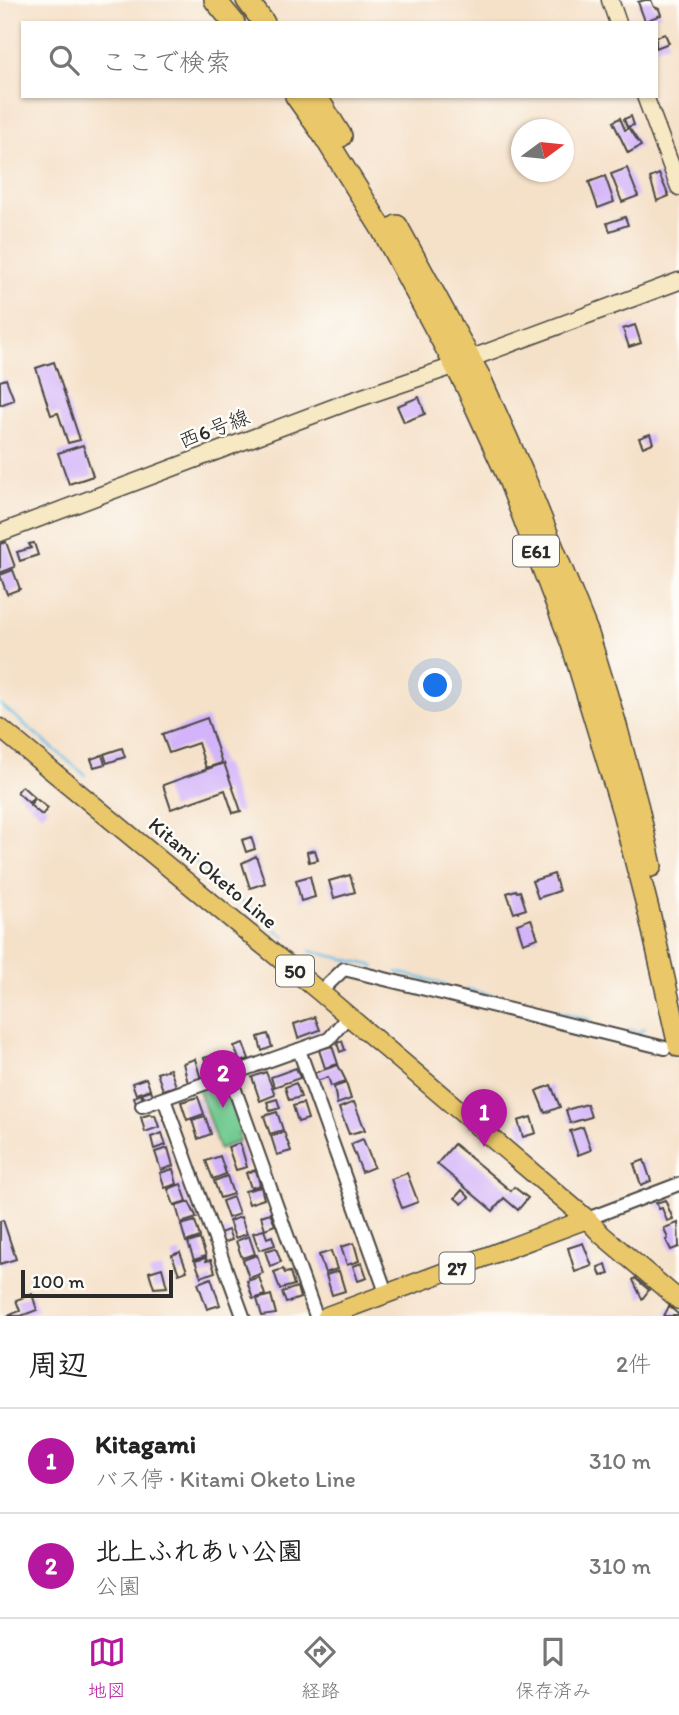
<!DOCTYPE html>
<html lang="ja">
<head>
<meta charset="utf-8">
<style>
	:root { --surface:#fff; --page:#f2f2f2; --text:#222; --muted:#767676; --line:#e0e0e0; --accent:#b5179e }
	body { margin:0; font-family:Itim,"Klee One",sans-serif; background:var(--page); color:var(--text) }
	.compass { position:absolute; left:511px; top:119px; width:63px; height:63px; border-radius:50%; background:var(--surface); box-shadow:0 2px 5px #0004; rotate:75deg }
	.scale { position:absolute; left:21px; bottom:18px; width:152px; box-sizing:border-box; padding-left:7px; border:4px solid #2b2b2b; border-top:0; font-size:19px; line-height:24px; white-space:nowrap; color:#2b2b2b; -webkit-text-stroke:5px #fdfcf7; paint-order:stroke }
	.you { position:absolute; left:436px; top:686px; width:24px; height:24px; margin:-18px; border:5px solid #fff; border-radius:50%; background:#1a73e8; box-shadow:0 0 0 10px #1a73e833 }
	.badge { display:grid; place-items:center; width:46px; height:46px; border-radius:50%; background:var(--accent); color:#fff; font-size:23px; font-weight:700 }
	.pin { position:absolute; translate:-50% -58px; filter:drop-shadow(0 2px 4px #0008) }
	.pin::after { content:''; position:absolute; top:37px; width:24px; height:21px; background:inherit; clip-path:polygon(0 0,100% 0,50% 100%) }
	.list { margin:0; padding:0; list-style:none }
	h2 { display:flex; justify-content:space-between; align-items:center; height:91px; margin:0; padding:0 28px; font-size:30px }
	h2 small { font-size:23px; font-weight:400; color:var(--muted) }
	.list li { display:grid; grid-template-columns:46px 1fr auto; gap:21px; align-items:center; box-sizing:border-box; height:105px; padding:0 28px; border-top:2px solid var(--line) }
	.list b { display:block; font-size:26px; white-space:nowrap }
	.list p { margin:0; font-size:23px; white-space:nowrap; color:var(--muted) }
	.list em { font-size:23px; font-style:normal; color:var(--muted) }
	.icon { flex:none; width:38px; height:38px; fill:none; stroke:currentColor; stroke-width:2; stroke-linecap:round; stroke-linejoin:round }
	.map { position:relative; flex:none; width:679px; height:1316px; overflow:hidden }
	.search { position:absolute; background:var(--surface); box-shadow:0 2px 5px #0004; left:21px; right:21px; top:21px; height:77px; display:flex; align-items:center; gap:18px; box-sizing:border-box; padding:0 24px; border-radius:0px; color:var(--muted); font-size:26px }
	.sheet { height:301px; background:var(--surface) }
	nav { display:flex; justify-content:space-around; align-items:center; box-sizing:border-box; height:98px; border-top:2px solid var(--line); background:var(--surface); font-size:19px; color:var(--muted) }
	nav a { display:grid; justify-items:center; gap:4px }
	nav .on { color:var(--accent) }
	.map>svg:first-child { display:block }
</style>
</head>
<body>
<div class="map">
<svg width="679" height="1316" viewBox="0 0 679 1316">
	<rect width="100%" height="100%" fill="#fdfcf7"/>
	<filter id="ink" filterUnits="userSpaceOnUse"><feTurbulence type="fractalNoise" baseFrequency=".0143" numOctaves="2"/><feDisplacementMap in="SourceGraphic" scale="14" xChannelSelector="R" yChannelSelector="G"/><feConvolveMatrix kernelMatrix="1 2 1 2 8 2 1 2 1" color-interpolation-filters="sRGB"/></filter>
	<filter id="wash" filterUnits="userSpaceOnUse"><feTurbulence type="fractalNoise" baseFrequency=".00686" numOctaves="4" result="noise"/><feDisplacementMap in="SourceGraphic" scale="28" xChannelSelector="R" yChannelSelector="G"/><feGaussianBlur stdDeviation="1.57" result="paint"/><feColorMatrix in="noise" values="0 0 0 0 0 0 0 0 0 0 0 0 0 0 0 0 0 1.4 0 .05"/><feComposite in="paint" operator="in"/></filter>
	<g filter="url(#wash)">
		<rect width="100%" height="100%" fill="#f5e0c8"/>
		<path fill="#72cb91" stroke="#4e7b5e" stroke-width="2" d="M230 1076 249 1130 238 1134 239 1141 219 1149 198 1087Z"/>
		<g fill="none" stroke-linecap="round" stroke-linejoin="round">
			<g stroke="#69bfe5" stroke-width="2.5">
				<path d="M0 704 85 775"/>
				<path d="M174 845 285 937"/>
				<path d="M310 951 375 966"/>
				<path d="M397 972 445 984"/>
				<path d="M467 989 527 1004"/>
				<path d="M549 1009 592 1020"/>
				<path d="M629 1029 638 1032 645 1029"/>
			</g>
		</g>
		<g id="blocks">
			<g fill="#d3b3f9">
				<path d="M645 0H651L654 7 659 9 661 15 645 21 638 2Z"/>
				<path d="M665 34 669 43 656 48V37Z"/>
				<path d="M631 116 634 125 627 127 624 119Z"/>
				<path d="M620 118 625 130 629 128 632 132 641 146 628 153 613 122Z"/>
				<path d="M627 168 638 196 622 202 611 174Z"/>
				<path d="M659 174 669 196 657 201 650 178Z"/>
				<path d="M605 176 614 202 598 208 589 182Z"/>
				<path d="M625 217 628 225 610 231 607 223Z"/>
				<path d="M635 325 641 343 629 347 623 329Z"/>
				<path d="M54 362 80 440 68 443 58 413 51 415 36 368Z"/>
				<path d="M6 379 14 400 0 405V381Z"/>
				<path d="M419 397 425 414 404 422 397 406Z"/>
				<path d="M650 434 653 443 643 447 639 438Z"/>
				<path d="M83 445 93 476 69 484 58 453Z"/>
				<path d="M6 542 15 567 0 573V544Z"/>
				<path d="M34 543 38 555 20 561 17 552 31 548 29 544Z"/>
				<path d="M13 570 20 589 7 594 0 575Z"/>
				<path d="M207 718 222 763 206 768 198 743 169 753 162 734Z"/>
				<path d="M122 748 125 757 107 763 104 754Z"/>
				<path d="M102 755 105 764 94 767 91 759Z"/>
				<path d="M224 763 241 811 233 813 225 790 171 809 163 785Z"/>
				<path d="M22 786 34 797 29 803 17 792Z"/>
				<path d="M35 798 48 808 42 815 30 805Z"/>
				<path d="M251 837 255 849 246 852 242 840Z"/>
				<path d="M315 850 318 860 309 862 307 852Z"/>
				<path d="M256 856 265 883 250 888 242 863Z"/>
				<path d="M554 874 559 891 538 898 532 881Z"/>
				<path d="M350 875 355 892 334 898 329 881Z"/>
				<path d="M310 876 315 897 301 901 296 880Z"/>
				<path d="M516 890 517 892 520 891 526 909 514 913 507 893Z"/>
				<path d="M531 919 538 938 523 943 517 924Z"/>
				<path d="M315 1017 320 1030 298 1038 294 1024Z"/>
				<path d="M268 1034 272 1047 262 1051 258 1037Z"/>
				<path d="M342 1041 345 1050 340 1052 337 1043Z"/>
				<path d="M243 1043 249 1059 240 1062 234 1046Z"/>
				<path d="M332 1046 338 1064 325 1068 319 1050Z"/>
				<path d="M220 1053 225 1070 210 1076 204 1058Z"/>
				<path d="M195 1059 201 1079 188 1083 183 1063Z"/>
				<path d="M338 1065 346 1081 331 1086 328 1077 317 1081 314 1073Z"/>
				<path d="M296 1068 300 1078 274 1087 271 1077Z"/>
				<path d="M170 1069 176 1086 163 1090 157 1073Z"/>
				<path d="M266 1072 275 1095 260 1101 252 1077Z"/>
				<path d="M146 1078 150 1089 136 1094 132 1083Z"/>
				<path d="M296 1083 301 1097 289 1100 285 1087Z"/>
				<path d="M346 1083 351 1099 337 1104 334 1087Z"/>
				<path d="M551 1085 560 1107 545 1113 536 1091Z"/>
				<path d="M151 1090 154 1097 145 1101 142 1093Z"/>
				<path d="M141 1094 143 1101 136 1104 134 1097Z"/>
				<path d="M198 1097 204 1114 187 1120 181 1102Z"/>
				<path d="M277 1099 280 1108 270 1111 267 1102Z"/>
				<path d="M354 1102 365 1130 349 1134 339 1108Z"/>
				<path d="M303 1103 308 1119 298 1122 293 1106Z"/>
				<path d="M587 1104 591 1117 570 1123 566 1110Z"/>
				<path d="M277 1112 283 1130 270 1134 264 1116Z"/>
				<path d="M151 1114 152 1116 155 1115 159 1127 145 1132 141 1117Z"/>
				<path d="M205 1116 211 1134 198 1139 192 1120Z"/>
				<path d="M531 1117 536 1133 523 1137 518 1121Z"/>
				<path d="M583 1127 591 1150 578 1155 570 1131Z"/>
				<path d="M284 1132 291 1151 277 1155 271 1136Z"/>
				<path d="M162 1133 166 1145 154 1149 151 1137Z"/>
				<path d="M363 1139 374 1167 362 1172 351 1144Z"/>
				<path d="M240 1143 247 1167 236 1170 228 1147Z"/>
				<path d="M454 1144 511 1191 514 1187 528 1198 518 1210 504 1198 493 1211 437 1164Z"/>
				<path d="M168 1148 173 1166 161 1170 155 1152Z"/>
				<path d="M220 1156 226 1174 213 1179 206 1161Z"/>
				<path d="M644 1160 651 1181 641 1185 634 1164Z"/>
				<path d="M173 1169 177 1184 165 1188 160 1173Z"/>
				<path d="M256 1170 260 1185 251 1188 246 1173Z"/>
				<path d="M407 1173 418 1202 402 1208 391 1179Z"/>
				<path d="M227 1176 233 1194 220 1198 214 1181Z"/>
				<path d="M181 1184 187 1201 174 1205 168 1189Z"/>
				<path d="M261 1187 264 1199 249 1204 245 1191Z"/>
				<path d="M462 1190 469 1197 462 1204 455 1198Z"/>
				<path d="M233 1197 239 1214 228 1218 222 1201Z"/>
				<path d="M665 1200 673 1219 667 1221 662 1208 659 1209 656 1203Z"/>
				<path d="M189 1202 197 1218 181 1223 176 1206Z"/>
				<path d="M270 1213 275 1225 265 1229 261 1216Z"/>
				<path d="M241 1217 247 1234 235 1238 229 1221Z"/>
				<path d="M3 1220 16 1259 0 1264V1221Z"/>
				<path d="M195 1221 200 1237 186 1242 181 1225Z"/>
				<path d="M678 1223 679 1247 671 1250 666 1240 668 1239 664 1228Z"/>
				<path d="M228 1230 232 1240 223 1243 220 1233Z"/>
				<path d="M264 1230 267 1238 272 1236 275 1245 259 1250 253 1233Z"/>
				<path d="M249 1236 255 1254 242 1258 236 1241Z"/>
				<path d="M200 1239 206 1256 194 1260 188 1243Z"/>
				<path d="M354 1243 359 1261 347 1265 341 1247Z"/>
				<path d="M583 1243 592 1266 575 1272 568 1248Z"/>
				<path d="M276 1248 281 1262 270 1266 265 1251Z"/>
				<path d="M331 1251 337 1269 325 1273 319 1255Z"/>
				<path d="M180 1252 187 1271 179 1274 172 1255Z"/>
				<path d="M257 1255 263 1273 249 1278 243 1260Z"/>
				<path d="M206 1258V1261L211 1260 215 1272 201 1277 195 1261Z"/>
				<path d="M362 1263 367 1278 358 1281 353 1266Z"/>
				<path d="M606 1264 609 1274 601 1276 598 1267Z"/>
				<path d="M162 1268 167 1287 154 1288 149 1272Z"/>
				<path d="M283 1269 285 1273 290 1272 294 1285 280 1289 274 1272Z"/>
				<path d="M339 1271 345 1291 332 1295 326 1275Z"/>
				<path d="M259 1277 265 1295 253 1299 247 1281Z"/>
				<path d="M211 1278 220 1305 207 1309 198 1283Z"/>
				<path d="M635 1278 649 1290 642 1299 633 1280Z"/>
				<path d="M297 1287 300 1298 286 1303 282 1292Z"/>
				<path d="M32 1294 37 1310 21 1316H7L20 1311 16 1300Z"/>
				<path d="M271 1295 276 1314 262 1316 257 1299Z"/>
				<path d="M669 1306 679 1315V1316H664Z"/>
			</g>
		</g>
	</g>
	<g filter="url(#ink)">
		<use href="#blocks" fill-opacity="0" stroke="#494643" stroke-width="2"/>
		<g fill="none" stroke-linecap="round" stroke-linejoin="round">
			<defs>
				<g id="street">
					<path d="M320 992 344 969 665 1048"/>
					<path d="M299 1050 387 1295"/>
					<path d="M230 1076 316 1316"/>
					<path d="M164 1099 243 1316"/>
					<path d="M142 1106 329 1039 348 1016"/>
					<path d="M587 1219 679 1184"/>
				</g>
				<g id="secondary">
					<path d="M610 0 618 23"/>
					<path d="M645 96 679 187"/>
					<path d="M480 355 679 281"/>
					<path d="M0 533 345 403 445 369"/>
				</g>
				<g id="primary">
					<path d="M0 728 320 992 587 1219 602 1235 679 1300"/>
					<path d="M327 1316 587 1219"/>
				</g>
				<g id="highway">
					<path d="M215 0 234 23"/>
					<path d="M247 0 264 23"/>
					<path d="M296 96 321 131 382 229 466 385 508 477 572 644 623 812 650 917 679 1046"/>
					<path d="M316 96 341 136"/>
					<path d="M397 226 479 376 522 472 588 634 615 722 638 808 651 866"/>
				</g>
			</defs>
			<use href="#street" stroke="#494643" stroke-width="16"/>
			<use href="#secondary" stroke="#494643" stroke-width="19"/>
			<use href="#primary" stroke="#494643" stroke-width="21"/>
			<use href="#highway" stroke="#494643" stroke-width="24"/>
			<use href="#street" stroke="#fff" stroke-width="12"/>
			<use href="#secondary" stroke="#f7e9c3" stroke-width="16"/>
			<use href="#primary" stroke="#eac769" stroke-width="18"/>
			<use href="#highway" stroke="#eac769" stroke-width="21"/>
		</g>
	</g>
	<g text-anchor="middle" stroke-width="5" stroke-linejoin="round" paint-order="stroke">
		<g fill="#fdfcf7" stroke="#6a6a68" stroke-width="2">
			<rect x="513" y="535.5" width="46" height="31" rx="5"/>
			<rect x="276" y="955.5" width="38" height="31" rx="5"/>
			<rect x="439.5" y="1252.5" width="35" height="31" rx="5"/>
		</g>
		<g font-size="19" font-weight="bold" fill="#2b2b2b">
			<text x="536" y="558">E61</text>
			<text x="295" y="978">50</text>
			<text x="457" y="1275">27</text>
		</g>
		<g font-size="21" fill="#2b2b2b" stroke="#fdfcf7">
			<text transform="translate(214 429) rotate(-21)" y="7">西6号線</text>
			<text transform="translate(213 873) rotate(40)" y="7">Kitami Oketo Line</text>
		</g>
	</g>
</svg>
<svg class="compass" viewBox="-18 -18 36 36"><path d="M0-13l5 13h-10z" fill="#e53935"/><path d="M0 13l5-13h-10z" fill="#767676"/></svg>
<div class="scale">100 m</div>
<div class="you"></div>
<div class="pin badge" style="left:484px;top:1147px">1</div>
<div class="pin badge" style="left:223px;top:1108px">2</div>
<div class="search"><svg class="icon" aria-label="search" viewBox="0 0 24 24"><circle cx="10" cy="10" r="6"/><path d="M15 15l6 6"/></svg>ここで検索</div>
</div>
<section class="sheet">
<h2>周辺<small>2件</small></h2>
<ul class="list">
<li><span class="badge">1</span><div><b>Kitagami</b><p>バス停 · Kitami Oketo Line</p></div><em>310 m</em></li>
<li><span class="badge">2</span><div><b>北上ふれあい公園</b><p>公園</p></div><em>310 m</em></li>
</ul>
</section>
<nav>
<a class="on"><svg class="icon" aria-label="map" viewBox="0 0 24 24"><path d="M3 6l6-2 6 2 6-2v14l-6 2-6-2-6 2zM9 4v14M15 6v14"/></svg>地図</a>
<a><svg class="icon" aria-label="directions" viewBox="0 0 24 24"><path d="M12 3l9 9-9 9-9-9zM9 14v-3h6M13 9l2 2-2 2"/></svg>経路</a>
<a><svg class="icon" aria-label="saved" viewBox="0 0 24 24"><path d="M7 4h10v16l-5-4-5 4z"/></svg>保存済み</a>
</nav>
</body>
</html>
